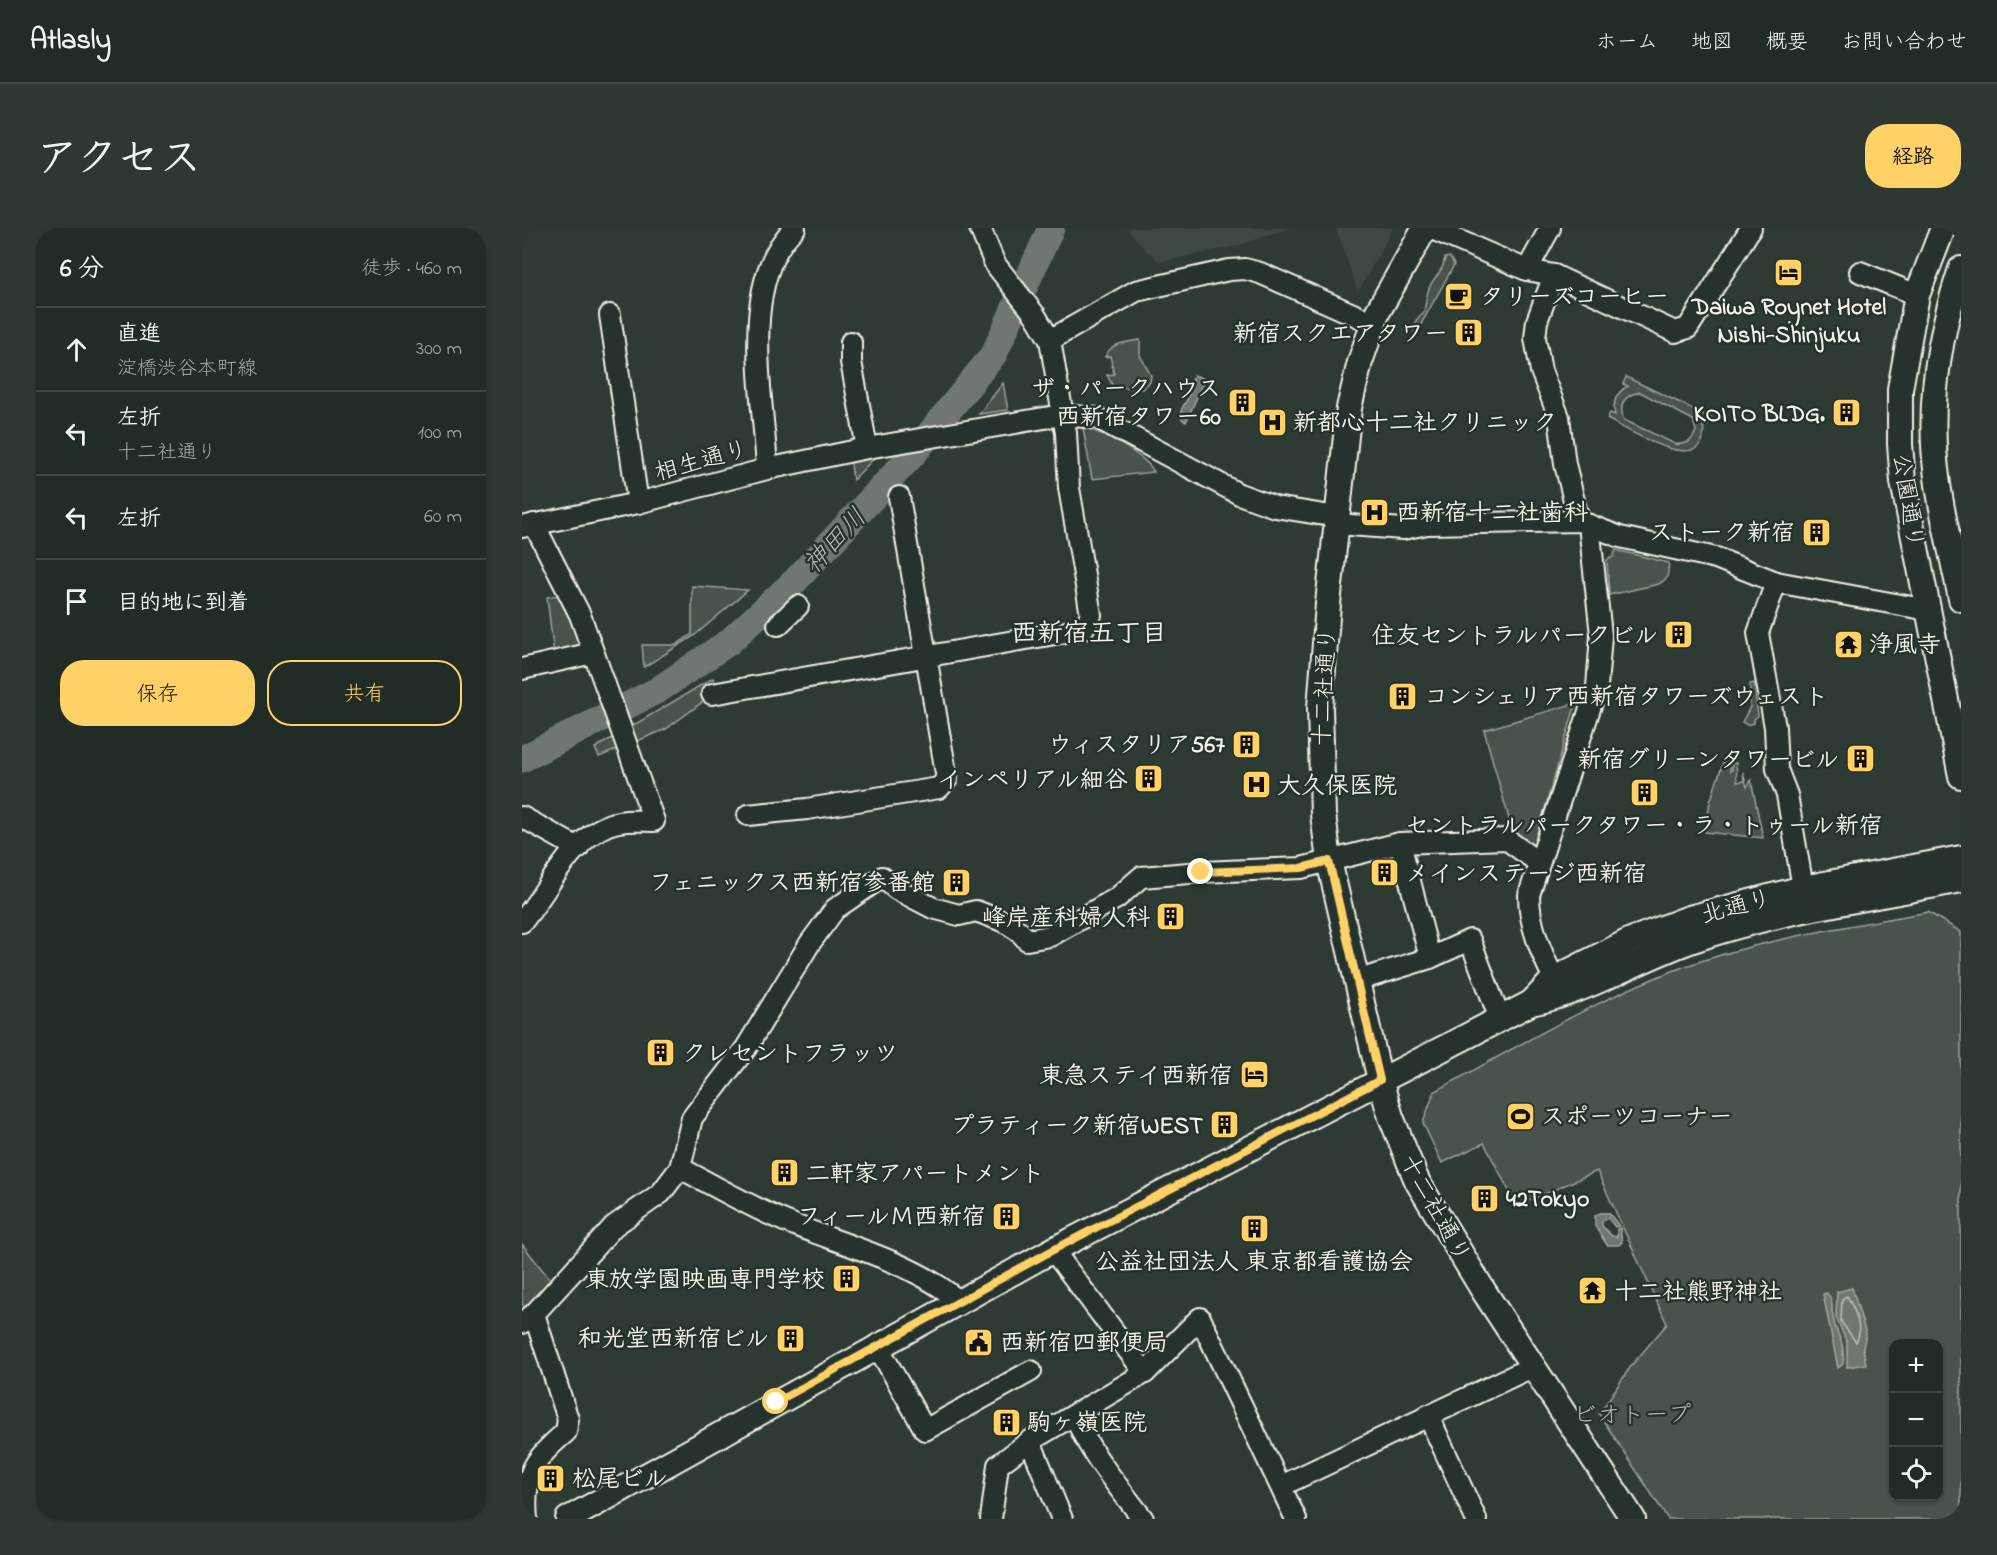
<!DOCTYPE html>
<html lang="ja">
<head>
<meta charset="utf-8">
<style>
	:root { --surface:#222c27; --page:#2e3833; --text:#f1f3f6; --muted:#a2a7a7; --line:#3f4844; --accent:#ffd166 }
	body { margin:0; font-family:"Indie Flower","Klee One",sans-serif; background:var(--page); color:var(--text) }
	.controls { position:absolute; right:18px; bottom:18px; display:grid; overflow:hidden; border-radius:12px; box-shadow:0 2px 4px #0004 }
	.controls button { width:54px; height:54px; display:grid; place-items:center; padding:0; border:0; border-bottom:2px solid var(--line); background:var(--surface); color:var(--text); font:30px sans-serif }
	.stop { position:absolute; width:18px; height:18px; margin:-14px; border:4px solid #ffd166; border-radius:50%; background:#fff }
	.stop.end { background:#ffd166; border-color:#fff; box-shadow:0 2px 6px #0008 }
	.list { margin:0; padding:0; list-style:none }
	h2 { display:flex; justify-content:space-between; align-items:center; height:78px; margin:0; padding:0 24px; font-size:26px }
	h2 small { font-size:20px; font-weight:400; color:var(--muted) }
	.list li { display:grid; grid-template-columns:39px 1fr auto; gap:18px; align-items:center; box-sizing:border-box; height:84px; padding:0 24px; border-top:2px solid var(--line) }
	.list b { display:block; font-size:22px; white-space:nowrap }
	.list p { margin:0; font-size:20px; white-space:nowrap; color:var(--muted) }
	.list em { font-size:20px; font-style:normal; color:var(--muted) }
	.actions { display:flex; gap:12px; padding:18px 24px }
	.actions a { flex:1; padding:14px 0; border:2px solid var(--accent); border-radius:24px; text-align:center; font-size:21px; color:var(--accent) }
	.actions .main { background:var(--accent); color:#111 }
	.icon { flex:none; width:33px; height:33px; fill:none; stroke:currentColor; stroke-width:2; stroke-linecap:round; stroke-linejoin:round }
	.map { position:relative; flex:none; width:1439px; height:1291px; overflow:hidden; border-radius:24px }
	header { display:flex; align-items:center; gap:36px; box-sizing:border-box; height:84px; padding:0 30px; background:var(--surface); border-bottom:2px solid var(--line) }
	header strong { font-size:28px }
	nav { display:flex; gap:33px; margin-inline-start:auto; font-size:21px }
	.intro { display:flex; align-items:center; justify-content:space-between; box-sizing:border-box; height:144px; padding:0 36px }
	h1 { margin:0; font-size:42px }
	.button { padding:15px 27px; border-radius:24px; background:var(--accent); color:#111; font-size:21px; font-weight:700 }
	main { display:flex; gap:36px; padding:0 36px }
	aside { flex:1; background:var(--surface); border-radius:24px; box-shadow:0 2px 4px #0004 }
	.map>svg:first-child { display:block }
</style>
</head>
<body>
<header>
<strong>Atlasly</strong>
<nav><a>ホーム</a><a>地図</a><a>概要</a><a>お問い合わせ</a></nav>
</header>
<div class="intro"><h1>アクセス</h1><a class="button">経路</a></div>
<main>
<aside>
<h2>6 分<small>徒歩 · 460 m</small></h2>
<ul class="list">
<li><svg class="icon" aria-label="ahead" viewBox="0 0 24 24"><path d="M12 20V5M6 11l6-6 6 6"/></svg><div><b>直進</b><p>淀橋渋谷本町線</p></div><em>300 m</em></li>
<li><svg class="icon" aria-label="left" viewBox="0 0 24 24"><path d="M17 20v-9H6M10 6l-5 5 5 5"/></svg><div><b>左折</b><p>十二社通り</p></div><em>100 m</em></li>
<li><svg class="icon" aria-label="left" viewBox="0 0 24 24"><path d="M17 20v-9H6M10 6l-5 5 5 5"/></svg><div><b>左折</b></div><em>60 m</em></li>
<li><svg class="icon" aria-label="arrive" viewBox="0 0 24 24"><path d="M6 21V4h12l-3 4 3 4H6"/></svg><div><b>目的地に到着</b></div></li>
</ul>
<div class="actions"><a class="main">保存</a><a>共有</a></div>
</aside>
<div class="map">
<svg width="1439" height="1291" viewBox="0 0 1439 1291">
	<rect width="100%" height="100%" fill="#2e3b34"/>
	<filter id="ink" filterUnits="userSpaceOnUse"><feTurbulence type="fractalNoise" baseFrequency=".0167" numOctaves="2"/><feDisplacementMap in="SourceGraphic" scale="12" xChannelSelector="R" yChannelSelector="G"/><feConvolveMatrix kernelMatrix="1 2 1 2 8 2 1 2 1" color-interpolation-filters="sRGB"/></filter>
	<g filter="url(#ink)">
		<g fill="#3c4841">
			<path d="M605 0H767L715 18 638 34 623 21Z"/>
			<path d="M814 0H871L836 64Z"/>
		</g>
		<g fill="#48524c" stroke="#9ea29a" stroke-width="1.5" fill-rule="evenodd">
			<path d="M928 29 932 37 893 107C890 96 894 91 902 84 904 74 904 65 909 56 915 45 920 45 923 30Z"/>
			<path d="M618 112V127L629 148 628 154 620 161 591 158 585 147 592 146 588 128 583 129C588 115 604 114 618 112Z"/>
			<path d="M1104 149 1190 190 1186 197 1181 195C1190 255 1105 201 1085 191L1088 185 1093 187C1090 174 1095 164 1106 158L1101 156ZM1118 164 1171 192 1174 203C1170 214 1164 217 1153 216L1102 192C1096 177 1102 167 1118 164Z"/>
			<path d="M481 155 486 182 457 186Z"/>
			<path d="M561 200C580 203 624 228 632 244L570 251Z"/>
			<path d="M359 223 331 252 328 229Z"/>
			<path d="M1094 322 1147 335 1145 350 1137 356 1087 367 1085 332 1091 329Z"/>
			<path d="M170 358 226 362 172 408 122 439 120 417H154L170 406Z"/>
			<path d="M42 366 65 421 32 427 25 369Z"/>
			<path d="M191 450 195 459 190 467 144 501 77 529 73 520Z"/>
			<path d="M1232 455 1236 488 1232 491V495L1225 497 1220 494 1228 479V456Z"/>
			<path d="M1054 475 1012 618 991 605 962 502Z"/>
			<path d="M1202 532H1208V543L1210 542V535H1214L1215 554 1222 553 1221 544 1225 559 1229 552 1241 610 1183 604 1188 574Z"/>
			<path d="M1406 684 1439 704V1291H1146L1077 1186 1109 1138 1145 1096 1075 943 995 978 962 915 920 935 901 895 912 864C993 820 1074 771 1161 739 1240 711 1324 699 1406 684ZM1372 1116H1416V1268H1372Z"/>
			<path d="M0 1016 30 1054 5 1082 0 1076Z"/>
		</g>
		<g fill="#6f7770" stroke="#a4a8a0" stroke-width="1.5">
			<path d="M672 147 683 151 664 194 659 190C657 179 664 177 667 167 670 160 669 154 672 147Z"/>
			<path d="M1078 985H1087L1097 998 1093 999 1086 990 1080 993V998L1090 1008 1095 1009V1001L1098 1000 1100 1014 1097 1017H1085L1073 998V988Z"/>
			<path d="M1330 1060 1344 1106 1341 1120 1344 1136 1325 1139V1115L1314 1089 1315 1064Z"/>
			<path d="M1305 1065C1312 1073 1309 1079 1311 1089 1314 1110 1323 1109 1321 1136L1316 1140 1301 1066Z"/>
		</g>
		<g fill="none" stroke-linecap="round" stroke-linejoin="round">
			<path stroke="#bfc0b8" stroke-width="1.5" d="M1325 1068C1332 1079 1342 1103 1334 1114L1319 1094 1320 1071Z"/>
			<path stroke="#6f7770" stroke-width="27" d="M0 531 136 462 207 414 273 353 393 224 472 126 529 0"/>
			<defs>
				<g id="minor">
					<path d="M908 0 1005 42 1032 47 1153 104 1166 100 1229 0"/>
					<path d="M1005 42 1028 0"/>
					<path d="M1338 44 1395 67"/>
					<path d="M1032 47 1015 93 1013 110 1019 143 1037 189 1043 236 1057 293"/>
					<path d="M88 87 116 275"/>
					<path d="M528 112 614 63 707 42 723 41 738 45 851 95"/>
					<path d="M329 114V134L345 220"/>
					<path d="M245 241C242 172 215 53 273 0"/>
					<path d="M815 296 881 301 905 296 1057 293 1098 309 1194 330 1254 354"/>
					<path d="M0 299 116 275 245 241 345 220 540 187 575 190 717 266 753 279 815 289"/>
					<path d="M256 397 276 378"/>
					<path d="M0 441 71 425"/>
					<path d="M190 466 561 401 569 387 547 260 544 205 528 112 513 87 473 36 458 0"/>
					<path d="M226 587 285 581 417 560 425 551 377 269"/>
					<path d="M0 589 56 620"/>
					<path d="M878 615 908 730"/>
					<path d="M1281 660 1265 567 1255 541 1253 499 1236 405 1254 354 1406 382"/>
					<path d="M0 694C26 663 47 613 86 597 101 591 117 593 132 593L58 387 12 296"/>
					<path d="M1032 751C1019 724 1007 697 1007 667L1075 459 1079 407 1067 297"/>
					<path d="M834 753 908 730 948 712 978 791"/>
					<path d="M158 940C193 958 228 979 265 994 318 1016 395 1035 436 1073"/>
					<path d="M531 1022 623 1145"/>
					<path d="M0 1095 12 1086 92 998 139 965 158 940 170 890 224 820 288 715 313 681 360 649 374 661 411 680 437 687 454 683 483 694 497 703 505 712 528 708 595 670 619 649 679 644 779 640 878 615 984 611 1017 635"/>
					<path d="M355 1117 403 1202 509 1143"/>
					<path d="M554 1185C556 1212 604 1268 621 1291"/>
					<path d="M906 1187 954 1291"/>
					<path d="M508 1213 540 1291"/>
					<path d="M759 1258 1012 1138"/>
					<path d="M5 1291C1 1248 11 1231 44 1204L46 1191 12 1086"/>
					<path d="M469 1291 476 1237 508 1213 623 1145 678 1090 774 1291"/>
				</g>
				<g id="major">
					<path d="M903 0 855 85 838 134 827 180 806 376 798 480 801 586 807 633 858 852 869 889 895 953 961 1062 1111 1291"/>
					<path d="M1421 0 1395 67 1378 161V216L1381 254 1439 548"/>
					<path d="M1439 41C1416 109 1405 177 1415 249 1420 290 1431 330 1439 371"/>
					<path d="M1009 775 1032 751 1109 712 1167 690 1281 660 1439 630"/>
					<path d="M46 1291 531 1022 1009 775C1065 764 1116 731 1171 712 1257 682 1350 670 1439 652"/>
				</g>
			</defs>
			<use href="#minor" stroke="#f4f1e8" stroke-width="24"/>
			<use href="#major" stroke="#f4f1e8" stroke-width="28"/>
			<use href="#minor" stroke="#26332d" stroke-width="20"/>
			<use href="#major" stroke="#26332d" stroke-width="24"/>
		</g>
	</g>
	<g fill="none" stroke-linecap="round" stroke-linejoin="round" filter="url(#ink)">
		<path stroke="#ffd166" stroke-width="8" d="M254 1174 531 1022 858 852 807 633 779 640 679 644"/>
	</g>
	<defs>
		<symbol id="hotel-square" viewBox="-11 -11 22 22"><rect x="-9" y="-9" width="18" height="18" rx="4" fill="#ffd166" stroke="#26332d"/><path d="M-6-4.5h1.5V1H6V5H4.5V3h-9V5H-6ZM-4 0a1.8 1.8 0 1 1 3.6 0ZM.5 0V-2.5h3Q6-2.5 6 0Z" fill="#111"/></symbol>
		<symbol id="cafe-square" viewBox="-11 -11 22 22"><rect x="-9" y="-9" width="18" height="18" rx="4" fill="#ffd166" stroke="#26332d"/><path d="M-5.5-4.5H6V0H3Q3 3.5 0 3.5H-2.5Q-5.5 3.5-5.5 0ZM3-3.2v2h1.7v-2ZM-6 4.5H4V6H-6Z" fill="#111"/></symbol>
		<symbol id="building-square" viewBox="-11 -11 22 22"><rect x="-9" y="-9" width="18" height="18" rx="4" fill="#ffd166" stroke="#26332d"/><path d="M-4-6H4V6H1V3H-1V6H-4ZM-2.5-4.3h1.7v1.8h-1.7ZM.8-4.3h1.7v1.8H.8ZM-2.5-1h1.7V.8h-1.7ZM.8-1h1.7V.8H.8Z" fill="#111"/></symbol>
		<symbol id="hospital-square" viewBox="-11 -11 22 22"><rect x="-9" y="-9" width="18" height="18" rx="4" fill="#ffd166" stroke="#26332d"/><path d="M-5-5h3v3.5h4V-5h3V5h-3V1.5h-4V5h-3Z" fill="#111"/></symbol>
		<symbol id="temple-square" viewBox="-11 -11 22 22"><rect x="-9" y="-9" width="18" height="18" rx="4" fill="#ffd166" stroke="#26332d"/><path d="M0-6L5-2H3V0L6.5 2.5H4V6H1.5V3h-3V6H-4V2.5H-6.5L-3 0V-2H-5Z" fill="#111"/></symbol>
		<symbol id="stadium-square" viewBox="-11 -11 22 22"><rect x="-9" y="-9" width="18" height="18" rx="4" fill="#ffd166" stroke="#26332d"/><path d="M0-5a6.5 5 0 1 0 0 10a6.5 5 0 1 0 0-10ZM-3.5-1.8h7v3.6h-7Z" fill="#111"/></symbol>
		<symbol id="civic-square" viewBox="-11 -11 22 22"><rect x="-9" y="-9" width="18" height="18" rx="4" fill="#ffd166" stroke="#26332d"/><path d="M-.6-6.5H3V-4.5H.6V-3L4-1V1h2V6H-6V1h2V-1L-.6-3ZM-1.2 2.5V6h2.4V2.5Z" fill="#111"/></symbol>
	</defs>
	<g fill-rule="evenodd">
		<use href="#hotel-square" x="1250" y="28" width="33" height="33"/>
		<use href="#cafe-square" x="920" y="52" width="33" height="33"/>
		<use href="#building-square" x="930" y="88" width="33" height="33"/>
		<use href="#building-square" x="704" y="158" width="33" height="33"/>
		<use href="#building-square" x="1308" y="168" width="33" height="33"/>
		<use href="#hospital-square" x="734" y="178" width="33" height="33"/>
		<use href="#hospital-square" x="836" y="268" width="33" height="33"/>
		<use href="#building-square" x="1278" y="288" width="33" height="33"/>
		<use href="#building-square" x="1140" y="390" width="33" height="33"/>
		<use href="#temple-square" x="1310" y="400" width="33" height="33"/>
		<use href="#building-square" x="864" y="452" width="33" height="33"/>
		<use href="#building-square" x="708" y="500" width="33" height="33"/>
		<use href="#building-square" x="1322" y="514" width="33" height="33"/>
		<use href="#building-square" x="610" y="534" width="33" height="33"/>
		<use href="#hospital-square" x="718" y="540" width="33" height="33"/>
		<use href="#building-square" x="1106" y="548" width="33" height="33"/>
		<use href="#building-square" x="846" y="628" width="33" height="33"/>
		<use href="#building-square" x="418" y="638" width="33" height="33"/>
		<use href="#building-square" x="632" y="672" width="33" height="33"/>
		<use href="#building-square" x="122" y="808" width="33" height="33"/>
		<use href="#hotel-square" x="716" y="830" width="33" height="33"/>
		<use href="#stadium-square" x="982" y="872" width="33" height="33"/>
		<use href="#building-square" x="686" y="880" width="33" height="33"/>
		<use href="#building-square" x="246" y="928" width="33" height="33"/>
		<use href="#building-square" x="946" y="954" width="33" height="33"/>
		<use href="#building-square" x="468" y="972" width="33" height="33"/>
		<use href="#building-square" x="716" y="984" width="33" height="33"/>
		<use href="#building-square" x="308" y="1034" width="33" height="33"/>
		<use href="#temple-square" x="1054" y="1046" width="33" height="33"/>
		<use href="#building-square" x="252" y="1094" width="33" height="33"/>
		<use href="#civic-square" x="440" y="1098" width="33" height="33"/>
		<use href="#building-square" x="468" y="1178" width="33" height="33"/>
		<use href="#building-square" x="12" y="1234" width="33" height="33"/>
	</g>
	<g text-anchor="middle" stroke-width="5" stroke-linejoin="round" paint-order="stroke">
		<g font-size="24" font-weight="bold" fill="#f4f1e8" stroke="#26332d" text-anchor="start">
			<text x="958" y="76">タリーズコーヒー</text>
			<text x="1267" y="86" text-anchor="middle">Daiwa Roynet Hotel<tspan x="1267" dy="28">Nishi-Shinjuku</tspan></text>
			<text x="926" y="113" text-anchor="end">新宿スクエアタワー</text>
			<text x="699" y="168" text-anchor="end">ザ・パークハウス<tspan x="699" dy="28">西新宿タワー60</tspan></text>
			<text x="1303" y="193" text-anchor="end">KOITO BLDG.</text>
			<text x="771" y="202">新都心十二社クリニック</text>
			<text x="874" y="292">西新宿十二社歯科</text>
			<text x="1273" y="312" text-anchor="end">ストーク新宿</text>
			<text x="1136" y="415" text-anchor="end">住友セントラルパークビル</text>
			<text x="1347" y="424">浄風寺</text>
			<text x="902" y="476">コンシェリア西新宿タワーズウェスト</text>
			<text x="703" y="524" text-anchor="end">ウィスタリア567</text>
			<text x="1317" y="539" text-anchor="end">新宿グリーンタワービル</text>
			<text x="606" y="559" text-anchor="end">インペリアル細谷</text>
			<text x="755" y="565">大久保医院</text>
			<text x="1122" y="605" text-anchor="middle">セントラルパークタワー・ラ・トゥール新宿</text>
			<text x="883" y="653">メインステージ西新宿</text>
			<text x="413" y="662" text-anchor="end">フェニックス西新宿参番館</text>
			<text x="628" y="697" text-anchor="end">峰岸産科婦人科</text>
			<text x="160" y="833">クレセントフラッツ</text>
			<text x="711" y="855" text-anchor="end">東急ステイ西新宿</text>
			<text x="1019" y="896">スポーツコーナー</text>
			<text x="681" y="905" text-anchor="end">プラティーク新宿WEST</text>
			<text x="284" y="953">二軒家アパートメント</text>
			<text x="984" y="978">42Tokyo</text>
			<text x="464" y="996" text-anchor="end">フィールＭ西新宿</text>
			<text x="732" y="1041" text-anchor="middle">公益社団法人 東京都看護協会</text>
			<text x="303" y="1059" text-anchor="end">東放学園映画専門学校</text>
			<text x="1092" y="1071">十二社熊野神社</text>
			<text x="247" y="1118" text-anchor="end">和光堂西新宿ビル</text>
			<text x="478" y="1122">西新宿四郵便局</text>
			<text x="505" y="1202">駒ヶ嶺医院</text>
			<text x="50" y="1258">松尾ビル</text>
		</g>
		<g font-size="24" fill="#f4f1e8" stroke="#26332d">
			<text transform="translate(179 232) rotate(-15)" y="8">相生通り</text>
			<text transform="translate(1387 273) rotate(81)" y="8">公園通り</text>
			<text transform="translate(802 459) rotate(-87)" y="8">十二社通り</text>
			<text transform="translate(1214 678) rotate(-15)" y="8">北通り</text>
			<text transform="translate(914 980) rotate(61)" y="8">十二社通り</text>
		</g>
		<g font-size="24" fill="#b8b9b1" stroke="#26332d">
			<text x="1110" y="1194">ビオトープ</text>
		</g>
		<g font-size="26" font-style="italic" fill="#b8bab2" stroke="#26332d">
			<text transform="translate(312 312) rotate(-47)" y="9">神田川</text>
		</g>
		<g font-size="26" font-weight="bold" fill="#f4f1e8" stroke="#26332d">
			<text x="567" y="413">西新宿五丁目</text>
		</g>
	</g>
</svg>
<div class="controls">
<button>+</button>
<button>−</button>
<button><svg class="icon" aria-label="locate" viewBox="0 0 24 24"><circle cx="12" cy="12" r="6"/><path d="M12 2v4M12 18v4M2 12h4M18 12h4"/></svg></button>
</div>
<div class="stop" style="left:254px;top:1174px"></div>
<div class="stop end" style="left:679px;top:644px"></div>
</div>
</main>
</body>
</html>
